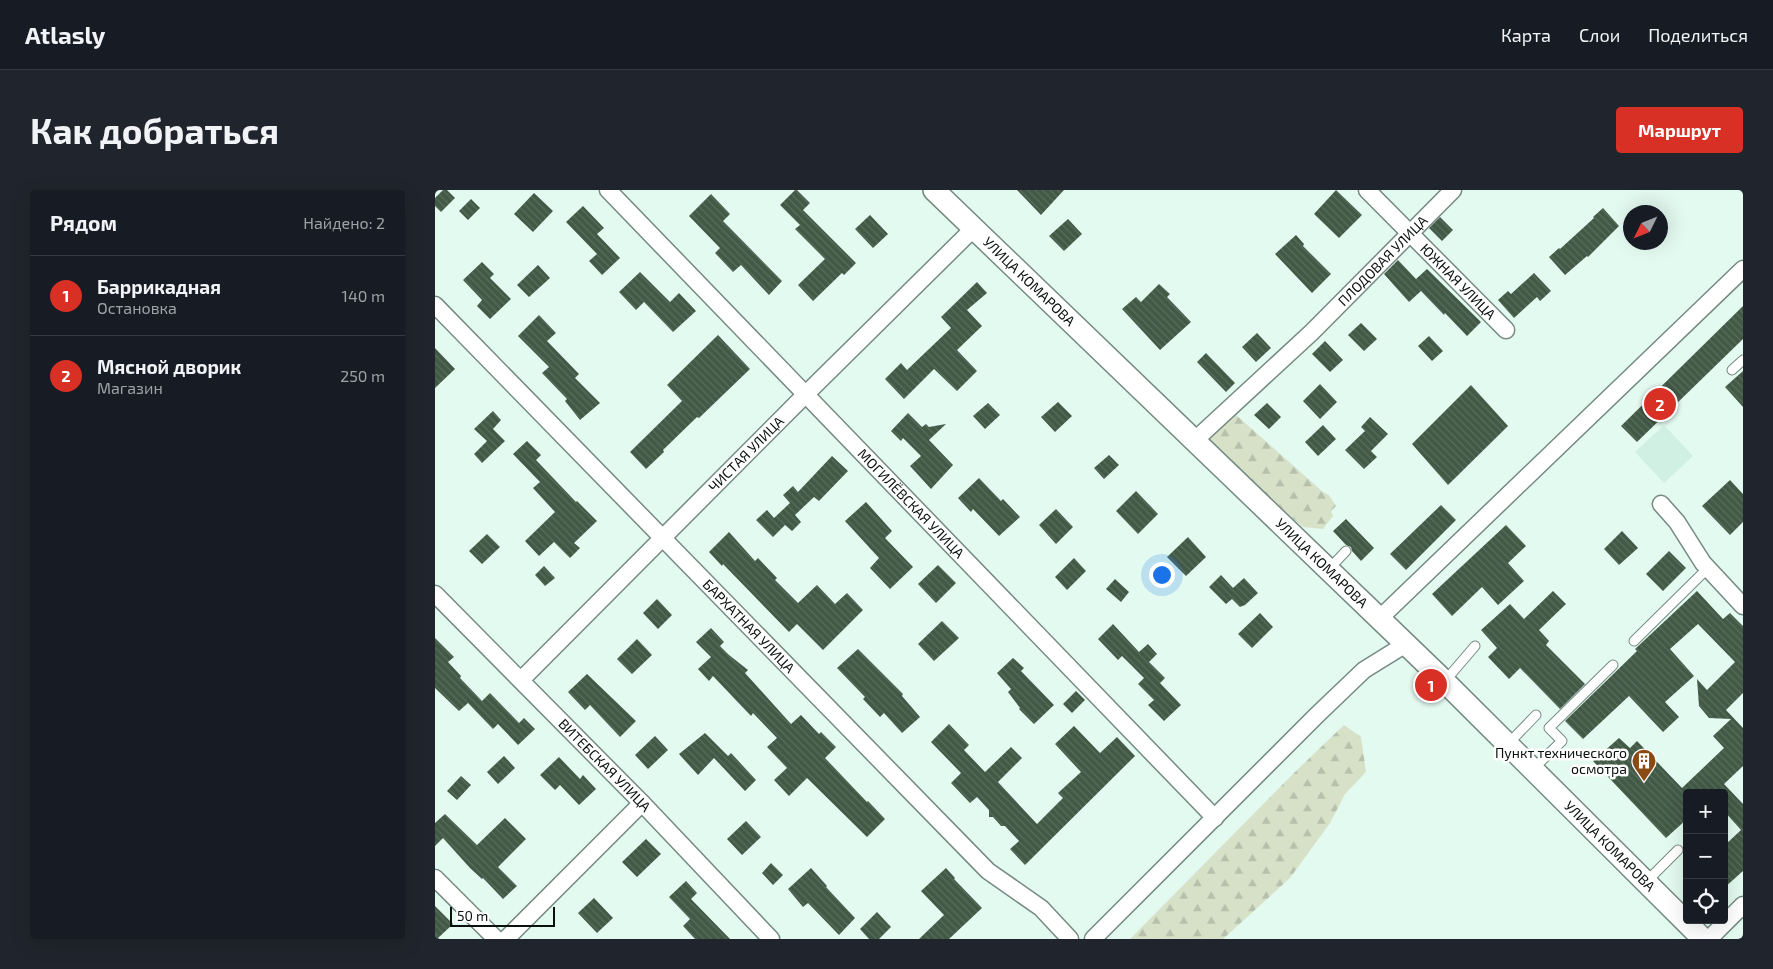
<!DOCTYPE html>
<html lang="ru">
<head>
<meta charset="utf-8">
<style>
	:root { --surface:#171b24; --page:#20242c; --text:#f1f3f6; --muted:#9ea1a6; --line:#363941; --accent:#d93025 }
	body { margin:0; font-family:"Exo 2",sans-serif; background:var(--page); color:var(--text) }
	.controls { position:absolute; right:15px; bottom:15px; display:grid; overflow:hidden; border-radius:5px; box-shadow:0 5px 20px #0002 }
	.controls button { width:45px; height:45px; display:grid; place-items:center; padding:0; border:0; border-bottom:1px solid var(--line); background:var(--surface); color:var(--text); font:25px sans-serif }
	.compass { position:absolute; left:1188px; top:15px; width:45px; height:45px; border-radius:50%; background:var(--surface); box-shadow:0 5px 20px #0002; rotate:227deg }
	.scale { position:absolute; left:15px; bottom:12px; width:105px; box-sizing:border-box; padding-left:5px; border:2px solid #09110e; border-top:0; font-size:14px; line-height:18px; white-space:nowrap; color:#09110e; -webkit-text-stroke:4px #fff; paint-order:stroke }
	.you { position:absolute; left:726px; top:384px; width:18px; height:18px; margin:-12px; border:4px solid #fff; border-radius:50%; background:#1a73e8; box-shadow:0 0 0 8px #1a73e833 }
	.badge { display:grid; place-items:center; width:32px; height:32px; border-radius:50%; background:var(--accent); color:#fff; font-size:16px; font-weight:700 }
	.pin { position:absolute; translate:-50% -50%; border:2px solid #fff; box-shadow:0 1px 5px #0006 }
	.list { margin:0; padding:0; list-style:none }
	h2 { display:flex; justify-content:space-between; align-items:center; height:65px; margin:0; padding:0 20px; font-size:21px }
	h2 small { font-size:16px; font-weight:400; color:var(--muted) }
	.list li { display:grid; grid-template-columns:32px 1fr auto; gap:15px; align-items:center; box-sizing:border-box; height:80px; padding:0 20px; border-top:1px solid var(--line) }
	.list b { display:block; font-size:19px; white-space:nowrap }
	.list p { margin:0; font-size:16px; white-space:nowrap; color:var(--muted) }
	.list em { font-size:16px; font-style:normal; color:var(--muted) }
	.icon { flex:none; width:28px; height:28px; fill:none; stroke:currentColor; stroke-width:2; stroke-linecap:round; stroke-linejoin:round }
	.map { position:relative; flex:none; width:1308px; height:749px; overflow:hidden; border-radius:5px }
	header { display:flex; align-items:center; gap:30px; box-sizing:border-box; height:70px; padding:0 25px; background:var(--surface); border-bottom:1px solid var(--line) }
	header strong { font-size:24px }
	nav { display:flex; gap:28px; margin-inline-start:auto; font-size:18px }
	.intro { display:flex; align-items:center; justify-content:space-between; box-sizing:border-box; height:120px; padding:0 30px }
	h1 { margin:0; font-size:35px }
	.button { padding:12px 22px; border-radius:5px; background:var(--accent); color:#fff; font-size:18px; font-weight:700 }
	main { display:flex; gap:30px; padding:0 30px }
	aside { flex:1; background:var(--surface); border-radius:5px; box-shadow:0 5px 20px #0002 }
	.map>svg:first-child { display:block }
</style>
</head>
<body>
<header>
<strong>Atlasly</strong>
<nav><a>Карта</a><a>Слои</a><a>Поделиться</a></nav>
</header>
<div class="intro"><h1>Как добраться</h1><a class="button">Маршрут</a></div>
<main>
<aside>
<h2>Рядом<small>Найдено: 2</small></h2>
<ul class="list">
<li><span class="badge">1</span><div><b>Баррикадная</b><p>Остановка</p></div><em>140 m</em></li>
<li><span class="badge">2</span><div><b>Мясной дворик</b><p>Магазин</p></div><em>250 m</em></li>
</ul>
</aside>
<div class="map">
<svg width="1308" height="749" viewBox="0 0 1308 749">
	<defs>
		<pattern id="forest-firs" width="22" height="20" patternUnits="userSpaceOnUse" patternTransform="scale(1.25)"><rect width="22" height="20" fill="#d7e1c7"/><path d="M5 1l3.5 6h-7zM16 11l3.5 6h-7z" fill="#b7c0aa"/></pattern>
		<pattern id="building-back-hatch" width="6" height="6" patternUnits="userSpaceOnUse" patternTransform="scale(1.25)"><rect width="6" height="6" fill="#425945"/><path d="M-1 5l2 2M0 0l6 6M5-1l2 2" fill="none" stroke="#596c5c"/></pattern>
	</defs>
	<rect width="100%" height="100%" fill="#e3faf1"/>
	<path fill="#d0f0e4" d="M1229 235 1258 266 1229 293 1200 262Z"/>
	<g fill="url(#forest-firs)">
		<path d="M801 225 888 302 894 305 901 316 896 321 898 326 888 339 868 337 770 253 783 239Z"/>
		<path d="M909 535 926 547 931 582 910 604 895 633 855 688 788 749H695L860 582Z"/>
	</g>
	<g fill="url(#building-back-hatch)">
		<path d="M8 0H12L20 8 6 22 0 16V8Z"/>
		<path d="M360 0H362L375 13 368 20 421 73 409 85 407 83 378 111 363 95 390 69 360 39 365 35 345 15Z"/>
		<path d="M582 0H629L606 25Z"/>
		<path d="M901 0 927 25 904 48 879 24Z"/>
		<path d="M99 3 118 21 98 42 79 24Z"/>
		<path d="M276 4 295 24 288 31 347 91 334 105 306 75 298 82 280 63 285 58 254 26Z"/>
		<path d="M36 9 45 18 33 30 24 21Z"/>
		<path d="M148 16 169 38 162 44 185 68 167 85 154 71 162 64 131 32Z"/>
		<path d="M1168 18 1184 36 1153 67 1152 66 1130 85 1114 67 1124 58 1125 59 1159 28 1158 27Z"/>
		<path d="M435 25 453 44 438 58 420 39Z"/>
		<path d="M1005 27 1018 40 1007 51 994 38Z"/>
		<path d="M633 29 647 44 629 61 614 46Z"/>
		<path d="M861 45 869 54 868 56 896 84 877 103 840 64Z"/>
		<path d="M963 70 981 89 992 79 1046 132 1032 146 1010 123 1009 125 986 101 974 112 949 84Z"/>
		<path d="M47 72 59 84 55 88 76 109 55 129 42 116 47 110 28 90Z"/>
		<path d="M103 75 115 88 94 107 82 95Z"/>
		<path d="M205 82 235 112 244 103 261 121 238 142 209 112 201 120 184 102Z"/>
		<path d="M1099 83 1116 101 1105 111 1102 107 1079 128 1063 110 1073 101 1076 104Z"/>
		<path d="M542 92 552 103 532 120 547 136 522 160 542 181 522 201 499 179 469 209 450 189 466 173 472 180 516 138 506 127Z"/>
		<path d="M724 94 735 104 732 107 756 132 725 160 687 119 701 107 706 112Z"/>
		<path d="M1308 116V149L1202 252 1186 236Z"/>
		<path d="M104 125 121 143 112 151 144 184 140 188 165 213 145 230 130 211 132 209 107 183 114 177 83 146Z"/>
		<path d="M926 133 942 149 929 161 913 145Z"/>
		<path d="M822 143 836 158 821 172 807 157Z"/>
		<path d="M283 145 315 179 264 228 262 227 228 260 229 262 211 279 195 262 247 211 232 195Z"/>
		<path d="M994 146 1008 161 997 171 983 156Z"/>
		<path d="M890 151 908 170 895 182 877 164Z"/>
		<path d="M0 158 20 179 0 198Z"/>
		<path d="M771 163 800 193 791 202 762 172Z"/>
		<path d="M1308 181V217L1290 197Z"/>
		<path d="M885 194 902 212 885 229 868 211Z"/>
		<path d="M1036 195 1073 236 1013 295 977 254Z"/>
		<path d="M623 212 637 226 620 242 606 227Z"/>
		<path d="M553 213 565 225 550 239 538 226Z"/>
		<path d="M832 213 846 227 834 239 819 225Z"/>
		<path d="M58 221 66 230 58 239 70 251 47 273 39 264 52 251 39 239Z"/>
		<path d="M473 223 487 237 491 234 494 237 511 234 494 250 518 275 496 299 475 276 486 266 468 248 466 251 456 241Z"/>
		<path d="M935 227 953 244 936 261 942 267 929 279 910 260 930 241 926 237Z"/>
		<path d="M888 235 901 249 883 266 870 252Z"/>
		<path d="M92 251 106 265 101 270 141 312 142 311 162 331 139 353 145 358 135 368 119 352 104 366 90 351 120 322 98 298 105 292 78 264Z"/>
		<path d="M674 265 684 275 669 289 659 278Z"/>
		<path d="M397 266 413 281 384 311 379 307 360 325 366 332 357 341 350 335 338 347 321 330 332 320 339 328 355 313 348 305 358 296 363 302Z"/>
		<path d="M544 288 566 311 568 309 585 327 564 346 538 319 536 322 523 308Z"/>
		<path d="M1295 290 1308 304V332L1295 345 1267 316Z"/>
		<path d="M701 301 723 324 703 344 681 321Z"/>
		<path d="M431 312 457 341 450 348 478 377 455 399 435 378 444 368 410 331Z"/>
		<path d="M1006 315 1021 330 971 380 955 364Z"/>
		<path d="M621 319 638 337 621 354 604 335Z"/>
		<path d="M911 329 939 358 926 371 917 361 916 357 911 355 898 341Z"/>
		<path d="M1071 335 1091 356 1073 373 1089 391 1063 415 1047 397 1017 426 997 404Z"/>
		<path d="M1187 341 1203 358 1184 375 1169 359Z"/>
		<path d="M294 342 320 371 323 368 342 388 340 390 363 413 382 395 400 414 412 403 428 420 388 460 362 434 354 442 288 374 287 376 274 362Z"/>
		<path d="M52 344 65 357 47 374 34 361Z"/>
		<path d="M753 347 771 367 751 386 732 367Z"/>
		<path d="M1234 361 1251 378 1228 401 1211 384Z"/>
		<path d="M639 368 651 381 632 400 620 387Z"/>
		<path d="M503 375 521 393 501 413 483 394Z"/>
		<path d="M109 376 120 388 110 396 100 385Z"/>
		<path d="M786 385 798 398 809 388 823 403 810 415 805 417 797 409 791 414 774 397Z"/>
		<path d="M680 389 694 402 686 412 671 399Z"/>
		<path d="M1118 401 1131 414 1104 440 1114 451 1111 455 1150 494 1125 519 1085 478 1074 489 1053 467 1062 458 1046 440 1075 414 1089 429Z"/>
		<path d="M1262 401 1288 429 1295 423 1308 436V503L1291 520 1308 538V576L1289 594 1308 614V681L1289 698V656L1306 640 1289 621V603H1252V629L1231 648 1158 571 1184 548 1195 558 1202 551 1247 598 1289 558 1278 546 1296 529 1274 528 1264 516 1262 489 1272 500 1300 472 1263 434 1235 459 1259 486 1230 512 1244 527 1228 542 1194 506 1148 549 1130 531 1202 461 1200 459Z"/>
		<path d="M222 409 237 425 223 439 208 423Z"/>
		<path d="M825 423 838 437 817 458 803 444Z"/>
		<path d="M507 431 524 448 499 471 483 454Z"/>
		<path d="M678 434 704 462 713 454 722 464 714 472 730 488 725 493 746 515 729 531 713 515 719 510 703 494 709 488 687 466 683 470 663 449Z"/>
		<path d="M276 438 289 452 285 456 294 465 313 480 310 483 356 534 366 525 384 544 386 542 401 557 390 568 432 612 433 611 450 629 432 647 372 588 354 606 339 590 352 578 332 557 342 548 318 523 316 526 278 486 274 491 263 479 276 467 261 452Z"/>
		<path d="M0 448 19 467 13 472 26 486 25 488 47 511 55 503 84 533 89 528 100 539 83 555 63 534 58 539 33 513 24 521 0 498Z"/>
		<path d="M202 449 217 465 197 484 182 469Z"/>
		<path d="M423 459 468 504 467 506 485 527 467 543 449 523 445 527 428 509 430 507 402 478Z"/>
		<path d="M578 468 589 478 586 481 619 515 599 534 584 519 585 518 573 502 576 499 562 483Z"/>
		<path d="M152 484 201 531 185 547 155 515 150 520 133 502Z"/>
		<path d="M641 501 650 510 637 523 628 514Z"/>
		<path d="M514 534 534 555 529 560 550 582 576 557 587 568 563 592 602 634 628 608 623 603 646 582 620 554 639 536 665 563 682 547 700 566 590 675 575 659 584 651 570 636H566L558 627H554V620L542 607 535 613 516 593 526 583 496 552Z"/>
		<path d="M270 543 293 566 296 563 321 590 310 601 279 568 263 585 244 564Z"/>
		<path d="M220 546 233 560 213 579 200 565Z"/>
		<path d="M69 566 80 578 63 594 52 582Z"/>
		<path d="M124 567 145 589 148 585 161 599 144 615 125 595 120 600 105 585Z"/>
		<path d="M26 586 36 595 22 610 12 601Z"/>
		<path d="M10 624 42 655 70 628 91 649 63 677 82 696 68 709 48 688 47 689 35 678 8 648 0 656V633Z"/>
		<path d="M311 631 326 647 307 665 292 649Z"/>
		<path d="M211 649 226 664 202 687 187 672Z"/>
		<path d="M336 673 348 685 338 695 327 683Z"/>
		<path d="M376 678 392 696 391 697 420 728 404 745 373 713 368 717 353 699Z"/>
		<path d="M511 678 520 688 519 689 547 718 514 749H484L509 725 486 701Z"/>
		<path d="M251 691 262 703 256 709 295 749H260L248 736 255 729 234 707Z"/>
		<path d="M159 708 178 728 162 743 143 723Z"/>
		<path d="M0 716 18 734 2 749H0Z"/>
		<path d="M442 722 456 737 444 749H434L425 739Z"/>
	</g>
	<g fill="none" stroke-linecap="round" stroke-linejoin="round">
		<defs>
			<g id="service">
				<path d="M1297 180 1308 170"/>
				<path d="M893 380 911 361"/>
				<path d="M1199 451 1273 378"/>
				<path d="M1010 491 1040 456"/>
				<path d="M1073 554 1101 525"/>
				<path d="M1098 579 1127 551 1114 538 1178 475"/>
				<path d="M1211 692 1243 660"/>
			</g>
			<g id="minor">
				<path id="s1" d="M173 0 780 628"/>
				<path id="s2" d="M932 0 1071 140"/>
				<path id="s3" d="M0 115 553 681 606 718 635 749"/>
				<path id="s4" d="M759 251 877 142 1018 0"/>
				<path d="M1226 314 1242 332 1268 373 1308 416"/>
				<path id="s5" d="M0 404 207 613 336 749"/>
				<path d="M944 429 1308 79"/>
				<path id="s6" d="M86 490 370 205 538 39"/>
				<path d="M0 688 61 749"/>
				<path d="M71 749 207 613"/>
				<path d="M658 749 882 525 929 480 971 454"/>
				<path d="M1274 749 1308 715"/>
			</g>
			<g id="tertiary">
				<path id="s7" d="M499 0 1002 484 1268 749"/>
			</g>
		</defs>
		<use href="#service" stroke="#758a82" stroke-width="11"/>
		<use href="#minor" stroke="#758a82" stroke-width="19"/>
		<use href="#tertiary" stroke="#758a82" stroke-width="24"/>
		<use href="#service" stroke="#fff" stroke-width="9"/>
		<use href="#minor" stroke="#fff" stroke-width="16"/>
		<use href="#tertiary" stroke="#fff" stroke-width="21"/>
	</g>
	<defs>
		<symbol id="building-pin" viewBox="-11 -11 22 30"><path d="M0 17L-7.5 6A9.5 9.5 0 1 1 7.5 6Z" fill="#8a4a13" stroke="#fff"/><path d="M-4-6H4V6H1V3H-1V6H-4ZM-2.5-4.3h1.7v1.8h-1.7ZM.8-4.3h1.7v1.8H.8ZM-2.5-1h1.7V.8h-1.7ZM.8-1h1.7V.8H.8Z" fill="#fff"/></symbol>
	</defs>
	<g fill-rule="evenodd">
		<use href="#building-pin" x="1195" y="557" width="28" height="38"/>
	</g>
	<g text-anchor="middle" stroke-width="5" stroke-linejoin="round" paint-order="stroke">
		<g font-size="14" fill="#09110e" stroke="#fff">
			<text dy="5" stroke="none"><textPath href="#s4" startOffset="261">ПЛОДОВАЯ УЛИЦА</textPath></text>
			<text dy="5" stroke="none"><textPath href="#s7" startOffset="132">УЛИЦА КОМАРОВА</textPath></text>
			<text dy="5" stroke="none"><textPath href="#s2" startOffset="129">ЮЖНАЯ УЛИЦА</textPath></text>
			<text dy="5" stroke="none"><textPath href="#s6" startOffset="319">ЧИСТАЯ УЛИЦА</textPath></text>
			<text dy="5" stroke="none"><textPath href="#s1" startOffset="436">МОГИЛЁВСКАЯ УЛИЦА</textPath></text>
			<text dy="5" stroke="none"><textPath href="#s7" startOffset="538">УЛИЦА КОМАРОВА</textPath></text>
			<text dy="5" stroke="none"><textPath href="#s3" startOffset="449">БАРХАТНАЯ УЛИЦА</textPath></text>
			<text dy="5" stroke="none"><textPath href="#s5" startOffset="241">ВИТЕБСКАЯ УЛИЦА</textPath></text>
			<text dy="5" stroke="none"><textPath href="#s7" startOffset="942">УЛИЦА КОМАРОВА</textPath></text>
		</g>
		<g font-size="14" fill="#09110e" stroke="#fff" text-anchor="end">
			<text x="1192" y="568">Пункт технического<tspan x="1192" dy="16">осмотра</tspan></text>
		</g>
	</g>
</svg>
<div class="controls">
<button>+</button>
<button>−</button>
<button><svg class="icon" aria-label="locate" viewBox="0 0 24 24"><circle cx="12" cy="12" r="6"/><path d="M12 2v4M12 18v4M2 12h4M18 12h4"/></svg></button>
</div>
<svg class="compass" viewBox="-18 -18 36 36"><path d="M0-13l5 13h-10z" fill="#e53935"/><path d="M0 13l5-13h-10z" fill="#9ea1a6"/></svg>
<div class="scale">50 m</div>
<div class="you"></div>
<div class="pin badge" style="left:996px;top:495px">1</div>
<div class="pin badge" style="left:1225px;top:214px">2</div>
</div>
</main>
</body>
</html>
